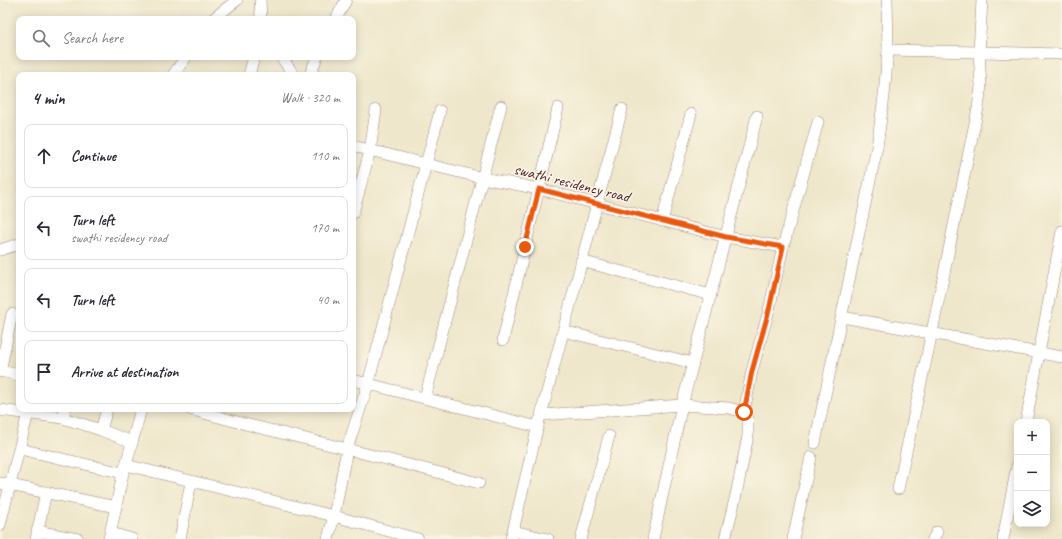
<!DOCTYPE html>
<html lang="en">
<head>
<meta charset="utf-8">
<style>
	:root { --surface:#fff; --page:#f2f2f3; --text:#2b2b33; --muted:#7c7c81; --line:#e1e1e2 }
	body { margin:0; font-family:Caveat,sans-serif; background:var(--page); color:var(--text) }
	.controls { position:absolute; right:12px; bottom:12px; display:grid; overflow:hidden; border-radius:8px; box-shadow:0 2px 10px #0003 }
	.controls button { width:36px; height:36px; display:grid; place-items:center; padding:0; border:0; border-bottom:1px solid var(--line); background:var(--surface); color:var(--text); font:20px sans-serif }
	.stop { position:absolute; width:12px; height:12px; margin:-9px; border:3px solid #ea580c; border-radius:50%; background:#fff }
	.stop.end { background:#ea580c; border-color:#fff; box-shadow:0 1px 4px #0008 }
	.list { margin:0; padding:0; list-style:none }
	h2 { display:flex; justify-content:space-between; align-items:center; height:52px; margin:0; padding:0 16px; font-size:17px }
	h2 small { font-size:13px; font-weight:400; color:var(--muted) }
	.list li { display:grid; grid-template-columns:26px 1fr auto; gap:12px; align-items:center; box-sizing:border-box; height:64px; margin:0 8px 8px; padding:0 8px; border:1px solid var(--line); border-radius:8px }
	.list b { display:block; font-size:15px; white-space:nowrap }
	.list p { margin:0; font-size:13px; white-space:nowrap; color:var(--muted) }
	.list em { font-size:13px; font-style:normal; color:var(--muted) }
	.icon { flex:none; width:22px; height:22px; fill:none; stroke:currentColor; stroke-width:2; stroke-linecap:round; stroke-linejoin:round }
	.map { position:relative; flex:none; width:1062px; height:539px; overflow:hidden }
	.search { position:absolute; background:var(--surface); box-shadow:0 2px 10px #0003; left:16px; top:16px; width:340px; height:44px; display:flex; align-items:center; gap:10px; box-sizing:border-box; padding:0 14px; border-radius:8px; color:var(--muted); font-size:15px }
	.panel { position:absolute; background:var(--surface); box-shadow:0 2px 10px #0003; left:16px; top:72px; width:340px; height:340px; border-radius:8px }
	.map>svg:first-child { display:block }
</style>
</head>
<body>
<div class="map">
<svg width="1062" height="539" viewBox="0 0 1062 539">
	<rect width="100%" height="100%" fill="#fcf5e5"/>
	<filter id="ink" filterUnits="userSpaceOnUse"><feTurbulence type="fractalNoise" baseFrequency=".025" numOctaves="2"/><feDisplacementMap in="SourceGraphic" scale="8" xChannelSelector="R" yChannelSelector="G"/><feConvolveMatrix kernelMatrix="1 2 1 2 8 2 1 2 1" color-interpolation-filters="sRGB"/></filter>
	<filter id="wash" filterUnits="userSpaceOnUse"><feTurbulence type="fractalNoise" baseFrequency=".012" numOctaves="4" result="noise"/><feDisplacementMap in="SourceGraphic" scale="16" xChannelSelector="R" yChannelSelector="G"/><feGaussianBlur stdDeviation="0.9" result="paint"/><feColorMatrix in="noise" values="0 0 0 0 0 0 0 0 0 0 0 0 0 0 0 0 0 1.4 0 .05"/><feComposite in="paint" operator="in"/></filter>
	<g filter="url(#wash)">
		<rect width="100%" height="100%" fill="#eee7cb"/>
	</g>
	<g filter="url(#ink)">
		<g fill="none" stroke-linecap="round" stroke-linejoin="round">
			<defs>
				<g id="minor">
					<path d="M260 0 261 19"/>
					<path d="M213 19 237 0"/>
					<path d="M336 19 346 0"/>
					<path d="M888 50 1062 54"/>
					<path d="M281 57 294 75"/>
					<path d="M173 75 186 57"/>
					<path d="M249 75 254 57"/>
					<path d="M310 75 317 57"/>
					<path d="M622 109 541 415 682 405 729 408 744 412"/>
					<path d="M440 111 368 384 347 449 479 483"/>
					<path d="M353 146 483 178 539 189 726 237 783 247"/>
					<path d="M353 213 370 151 376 110"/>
					<path d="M662 221 691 114"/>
					<path d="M0 250 19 244"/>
					<path d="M581 261 711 295"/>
					<path d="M842 317 1062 357"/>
					<path d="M563 331 693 363"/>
					<path d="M503 340 558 108"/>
					<path d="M0 371 19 375"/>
					<path d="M0 372 12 314"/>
					<path d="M353 380 538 427"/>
					<path d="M425 398 501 106"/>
					<path d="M65 409 63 418 101 430 132 442"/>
					<path d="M189 409 241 423 347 449 334 516 328 539"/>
					<path d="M0 410 63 418"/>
					<path d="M1026 422 1062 231"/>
					<path d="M101 430 107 409"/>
					<path d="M815 443 877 147 884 96 888 50 887 0"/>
					<path d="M20 449 123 473"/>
					<path d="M126 465 334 516 418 539"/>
					<path d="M0 483 116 507"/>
					<path d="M898 489 932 332 978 108 981 86 979 52 982 0"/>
					<path d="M0 525 29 409"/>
					<path d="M37 531 78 539"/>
					<path d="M513 531 539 421"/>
					<path d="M111 533 132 539"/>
					<path d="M36 539 46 492"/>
					<path d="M109 539 123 473 126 465 141 409"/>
					<path d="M180 539 191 482"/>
					<path d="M511 539 513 531 548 539"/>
					<path d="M581 539 609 436"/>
					<path d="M653 539 682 405 757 116"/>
					<path d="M725 539 736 495 748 436V418L744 412 752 371 769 310 783 247 818 122"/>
					<path d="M793 539 811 457"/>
					<path d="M933 539 937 532"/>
					<path d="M1003 539 1017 466"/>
				</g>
			</defs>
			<use href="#minor" stroke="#9c837b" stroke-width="12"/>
			<use href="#minor" stroke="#fff" stroke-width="11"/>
		</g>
	</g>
	<g fill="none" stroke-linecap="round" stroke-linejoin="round" filter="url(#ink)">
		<path stroke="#ea580c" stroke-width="5" d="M525 247 539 189 726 237 783 247 769 310 752 371 744 412"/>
	</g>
	<g text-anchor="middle" stroke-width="3" stroke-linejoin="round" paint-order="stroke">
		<g font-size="16" fill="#4a1f2b" stroke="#fcf5e5">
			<text transform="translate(572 182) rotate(14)" y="6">swathi residency road</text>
		</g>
	</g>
</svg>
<div class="controls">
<button>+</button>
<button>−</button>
<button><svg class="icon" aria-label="layers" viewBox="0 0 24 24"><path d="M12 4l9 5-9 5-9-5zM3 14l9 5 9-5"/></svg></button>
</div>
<div class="stop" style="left:744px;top:412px"></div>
<div class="stop end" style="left:525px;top:247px"></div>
<div class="search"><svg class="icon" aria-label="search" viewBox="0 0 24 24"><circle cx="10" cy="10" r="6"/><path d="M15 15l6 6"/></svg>Search here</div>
<section class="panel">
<h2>4 min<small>Walk · 320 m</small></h2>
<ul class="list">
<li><svg class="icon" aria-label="ahead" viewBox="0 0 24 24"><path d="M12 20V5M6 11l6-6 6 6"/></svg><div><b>Continue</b></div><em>110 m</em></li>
<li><svg class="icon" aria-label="left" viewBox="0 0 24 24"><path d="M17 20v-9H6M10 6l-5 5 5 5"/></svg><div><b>Turn left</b><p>swathi residency road</p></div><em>170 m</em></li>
<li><svg class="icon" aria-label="left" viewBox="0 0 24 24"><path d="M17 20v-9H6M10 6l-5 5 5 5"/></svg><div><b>Turn left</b></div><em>40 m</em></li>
<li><svg class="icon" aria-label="arrive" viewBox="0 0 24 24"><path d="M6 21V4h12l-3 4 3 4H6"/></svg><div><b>Arrive at destination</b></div></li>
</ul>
</section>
</div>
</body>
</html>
